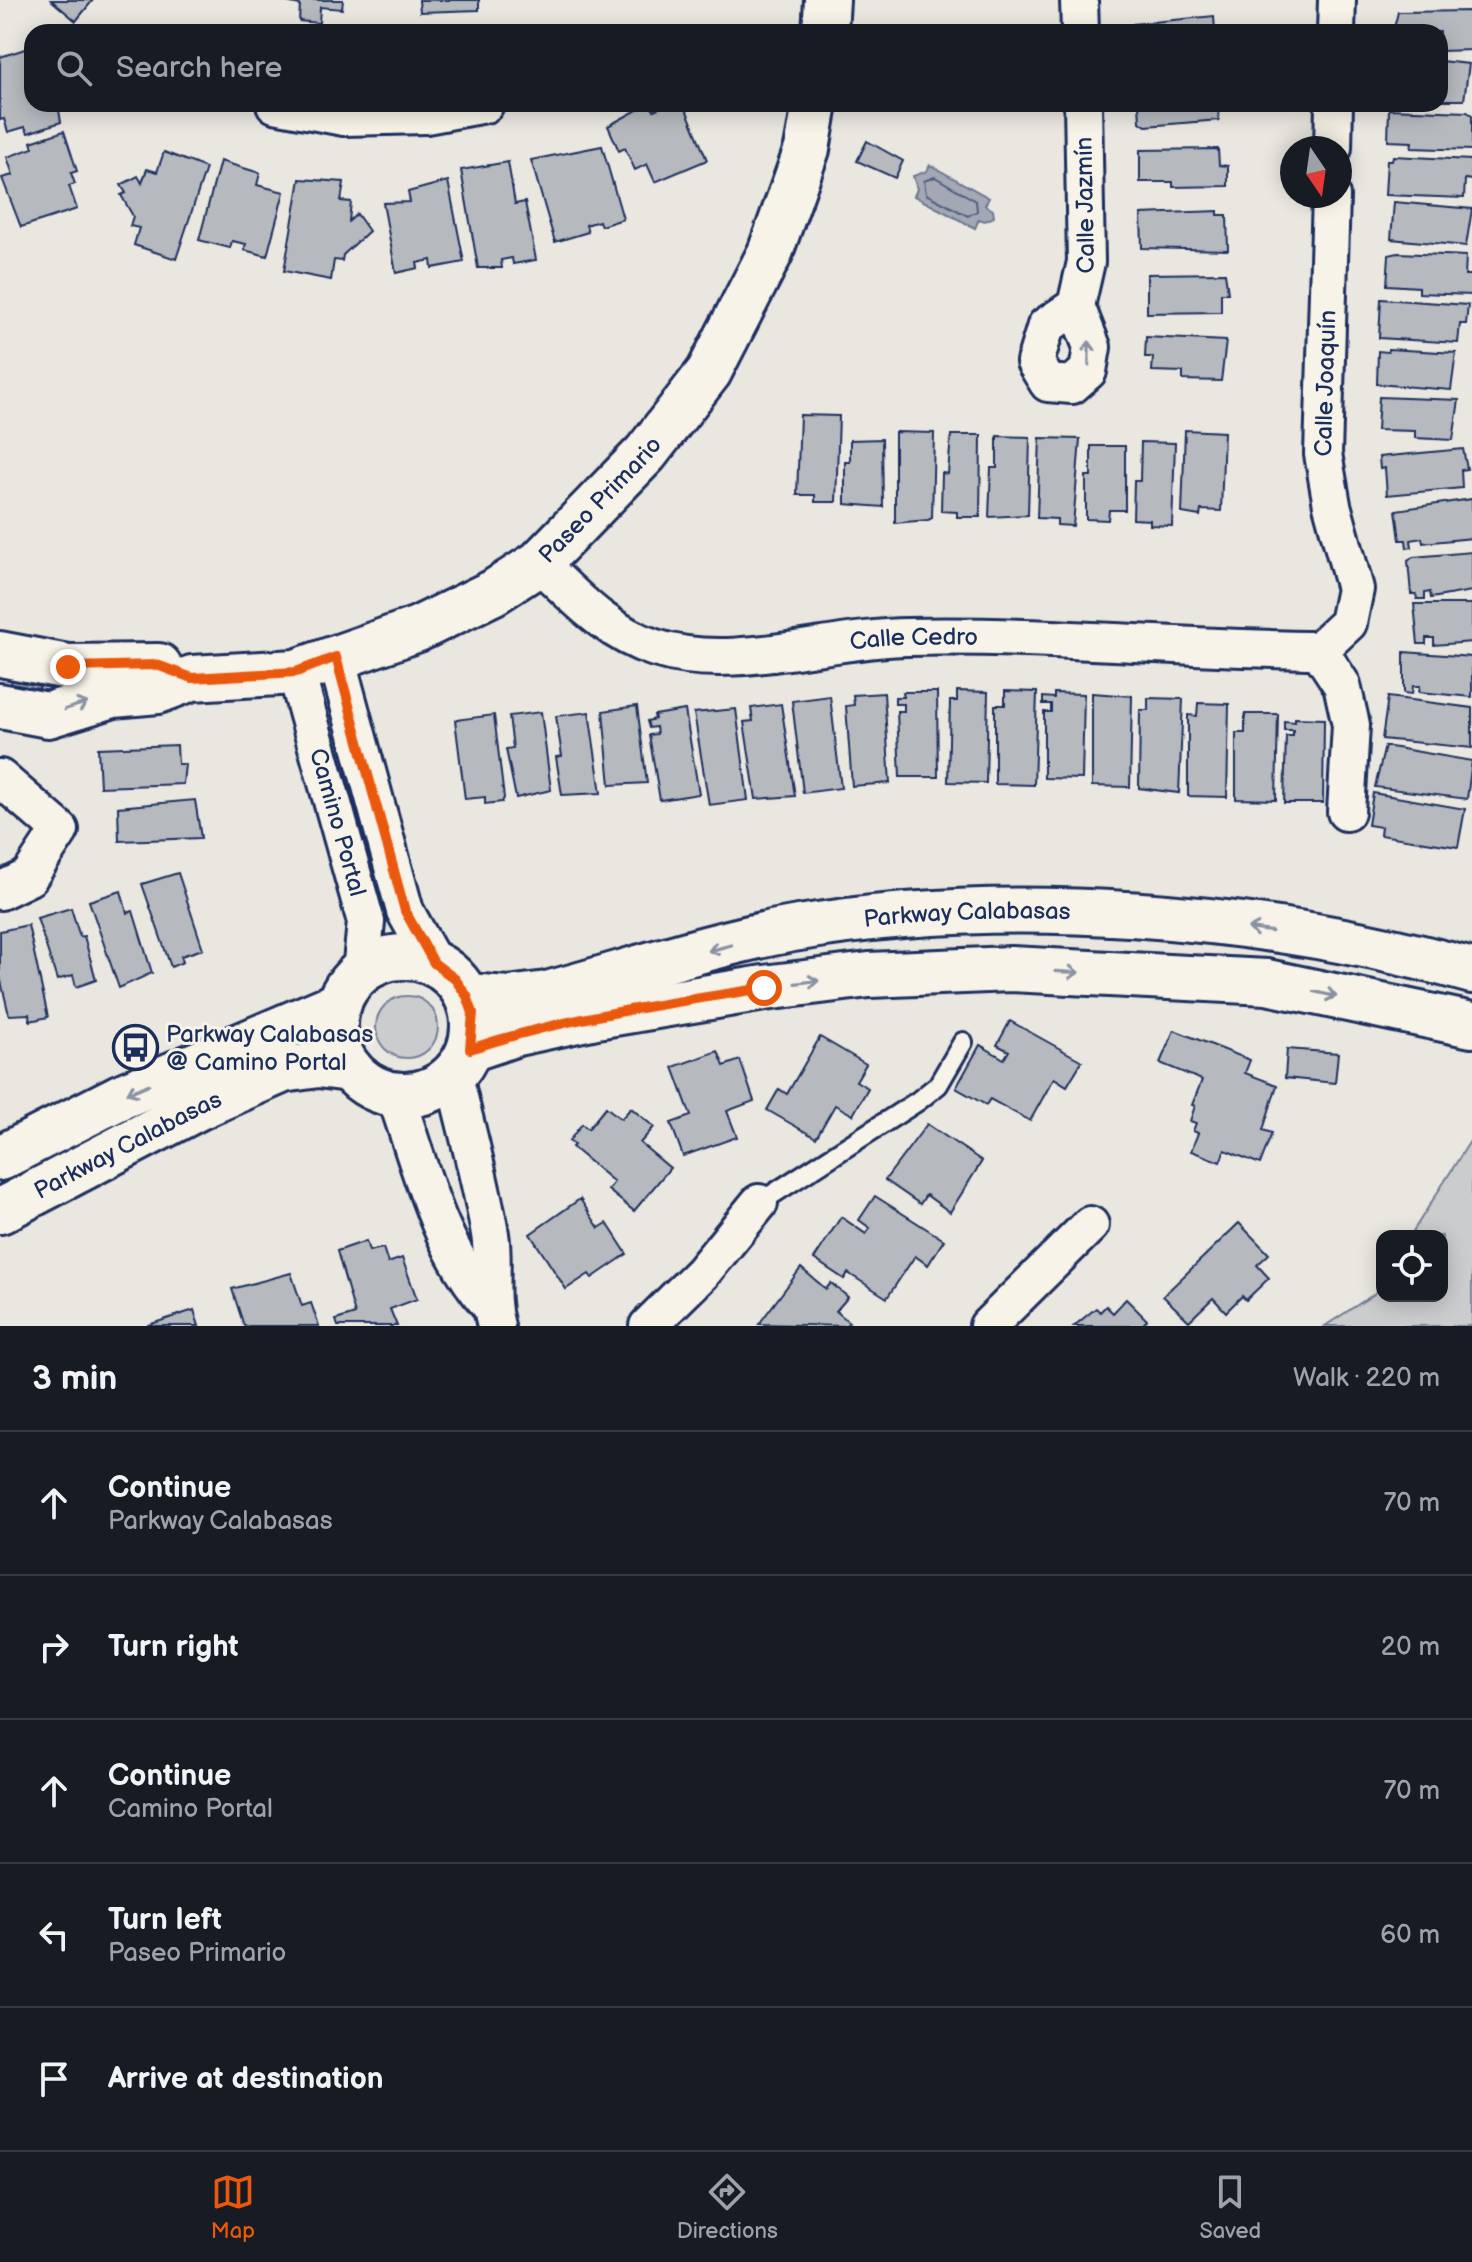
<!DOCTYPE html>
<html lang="en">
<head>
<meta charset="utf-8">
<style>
	:root { --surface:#171b24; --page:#242831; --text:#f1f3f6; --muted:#9ea1a6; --line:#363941; --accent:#ea580c }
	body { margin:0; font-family:"Balsamiq Sans",sans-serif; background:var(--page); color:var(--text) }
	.controls { position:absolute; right:24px; bottom:24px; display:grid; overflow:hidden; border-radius:16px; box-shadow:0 4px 20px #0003 }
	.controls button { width:72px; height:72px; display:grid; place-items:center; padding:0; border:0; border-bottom:2px solid var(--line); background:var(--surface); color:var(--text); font:40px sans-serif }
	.compass { position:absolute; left:1280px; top:136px; width:72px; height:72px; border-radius:50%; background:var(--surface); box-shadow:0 4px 20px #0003; rotate:167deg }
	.stop { position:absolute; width:24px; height:24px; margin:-18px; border:6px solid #ea580c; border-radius:50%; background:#fff }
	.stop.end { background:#ea580c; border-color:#fff; box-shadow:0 2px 8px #0008 }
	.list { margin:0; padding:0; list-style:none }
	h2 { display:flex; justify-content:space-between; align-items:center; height:104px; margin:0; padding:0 32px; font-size:34px }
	h2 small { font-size:26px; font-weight:400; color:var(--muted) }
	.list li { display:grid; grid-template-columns:52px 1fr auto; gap:24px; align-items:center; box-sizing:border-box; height:144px; padding:0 32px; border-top:2px solid var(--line) }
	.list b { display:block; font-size:30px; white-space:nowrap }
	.list p { margin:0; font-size:26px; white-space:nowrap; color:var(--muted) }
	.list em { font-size:26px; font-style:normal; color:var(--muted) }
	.icon { flex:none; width:44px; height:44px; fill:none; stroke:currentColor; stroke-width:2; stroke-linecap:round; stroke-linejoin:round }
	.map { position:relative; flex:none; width:1472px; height:1326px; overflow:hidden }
	.search { position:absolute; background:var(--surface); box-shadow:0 4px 20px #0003; left:24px; right:24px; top:24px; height:88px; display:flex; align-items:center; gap:20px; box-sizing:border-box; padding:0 28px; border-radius:24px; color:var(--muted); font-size:30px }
	.sheet { height:824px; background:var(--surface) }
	nav { display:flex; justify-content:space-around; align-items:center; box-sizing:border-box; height:112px; border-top:2px solid var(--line); background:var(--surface); font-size:22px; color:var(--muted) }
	nav a { display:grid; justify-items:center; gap:4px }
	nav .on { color:var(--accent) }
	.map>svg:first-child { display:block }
</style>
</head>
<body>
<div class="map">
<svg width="1472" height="1326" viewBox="0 0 1472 1326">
	<rect width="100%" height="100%" fill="#eae7e0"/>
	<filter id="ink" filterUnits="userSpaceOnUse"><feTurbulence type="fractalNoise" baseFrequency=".0125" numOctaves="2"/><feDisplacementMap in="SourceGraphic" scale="16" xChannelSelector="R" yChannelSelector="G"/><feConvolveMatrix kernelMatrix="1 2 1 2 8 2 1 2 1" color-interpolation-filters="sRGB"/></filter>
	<g filter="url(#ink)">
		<g fill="#cbcccd" stroke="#737e96" stroke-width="2">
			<circle cx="407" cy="1027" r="31"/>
			<path d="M1472 1138V1326H1325L1374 1294 1382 1281V1296H1442V1236H1410Z"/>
		</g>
		<path fill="#a3a8b4" stroke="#6d7892" stroke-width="2" d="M930 165 989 198 985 205 993 210 994 217 985 221 979 219 975 228 914 196 917 189 913 176 927 171Z"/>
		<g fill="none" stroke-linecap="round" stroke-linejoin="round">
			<path stroke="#515f80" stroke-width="2" d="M935 177 976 201 977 211 968 216 926 194 924 181Z"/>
		</g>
		<g fill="#b6babf" stroke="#1b2f5e" stroke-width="2">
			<path d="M51 0H93L76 21Z"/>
			<path d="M277 0H343L342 9 320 7 319 23 299 21 300 5Z"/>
			<path d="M419 0H479V10L420 12Z"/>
			<path d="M1472 11V50L1440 51V32H1393L1398 12Z"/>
			<path d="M1214 16 1215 32H1134L1133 24Z"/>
			<path d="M31 47 32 104H58L61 122 28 133 25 127 8 132 4 119 0 120V57Z"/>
			<path d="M1440 61 1469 64 1464 100H1440Z"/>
			<path d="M648 104 654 110 669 104H684L707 160 655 182 647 164 635 170 625 148 619 151 608 126Z"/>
			<path d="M1139 104H1218L1219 120 1146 126 1140 122Z"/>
			<path d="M1389 109 1467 112 1472 115V150L1411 148 1412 142 1388 141Z"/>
			<path d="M64 131 77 171 71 173 75 184 69 186 77 209 21 227 2 178 13 175 7 157 33 148 31 142Z"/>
			<path d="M867 141 903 161 895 178 857 161Z"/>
			<path d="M602 146 623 219 601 226 599 221 586 225 588 232 555 242 531 160Z"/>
			<path d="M1218 149 1219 165 1228 166V186L1173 187V182H1140V150Z"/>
			<path d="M164 152 206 168 176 259 134 245 139 228 130 226 133 216 121 195 126 193 121 185 138 176 142 183 147 169 157 172Z"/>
			<path d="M1393 156 1471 160 1472 180 1465 179 1464 198 1385 195 1387 160H1392Z"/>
			<path d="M220 161 260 173 257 185 284 192 267 256 244 250 246 244 232 241 230 248 199 240Z"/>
			<path d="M508 162 515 204 525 202 536 260 513 264 512 258 501 260 502 268H478L461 170Z"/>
			<path d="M300 179 344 182 341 201 351 202 349 221 357 214 369 231 343 255 342 261 334 260 331 280 284 271Z"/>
			<path d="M448 181 464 262 432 268 431 260 417 263 418 268 396 273 383 203 410 202 408 192Z"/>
			<path d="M1394 202 1472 209 1466 246 1391 239Z"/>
			<path d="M1218 211V215H1227L1228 250 1142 248 1141 214Z"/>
			<path d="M1398 253 1466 256 1465 275H1472V295L1419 293V287L1387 285 1389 255Z"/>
			<path d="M1225 273 1228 293H1221V312L1147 313V274Z"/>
			<path d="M1381 299 1468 305 1466 324H1460L1458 343 1379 338Z"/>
			<path d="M1146 337 1226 341 1221 381 1183 380V372L1152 371 1153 357H1145Z"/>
			<path d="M1388 349 1456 353 1451 390 1377 384 1378 351 1388 352Z"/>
			<path d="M1379 397 1459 400 1453 440 1415 438V431L1377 430Z"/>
			<path d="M800 415 839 416 836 502H815V495H797Z"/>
			<path d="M1185 430 1224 432 1221 511 1201 510 1200 516 1182 513Z"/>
			<path d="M895 432 934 433 932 518 928 520 895 523Z"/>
			<path d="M951 435H981L980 517H957V512L941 511 942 473 948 474Z"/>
			<path d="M997 436 1030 437 1028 515 989 517 991 468H997Z"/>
			<path d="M1040 438 1080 439 1073 526 1057 525V519L1037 518Z"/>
			<path d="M882 439 883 507 845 504V462H850V440Z"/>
			<path d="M1141 442 1175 443 1172 526 1150 525V520L1133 519 1134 481H1140Z"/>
			<path d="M1091 446H1125V510H1109L1108 520 1086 519V476H1091Z"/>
			<path d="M1463 449 1467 469 1461 470 1462 488 1387 495 1385 468 1380 469 1379 457Z"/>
			<path d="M1472 499V538L1423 543 1422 538 1411 540 1412 547 1407 548 1406 540H1400L1396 510Z"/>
			<path d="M1472 552V591L1431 598 1430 592 1425 593V599H1417L1416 594H1411L1408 561 1413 557Z"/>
			<path d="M1414 604H1472V642L1434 645V638H1426V644H1418Z"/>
			<path d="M1404 652 1472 657V697L1419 692 1420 686H1413L1412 694 1404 693Z"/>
			<path d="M16 662 40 683 36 707 7 702Z"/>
			<path d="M957 691 988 692 986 783 948 782 950 701H957Z"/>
			<path d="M1005 691 1037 692 1034 785 995 784V705H1005Z"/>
			<path d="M903 692H937L938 777H900L897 711H904V704H895V697H904Z"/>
			<path d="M884 693 890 783 852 786 846 706 854 705 853 695Z"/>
			<path d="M1054 693 1084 694 1082 779 1044 778V712H1051V704H1043V697L1054 698Z"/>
			<path d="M1092 693 1132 696 1130 787 1092 786Z"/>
			<path d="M830 696 841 788 803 793 792 701Z"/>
			<path d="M1388 697 1472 708V748L1382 739Z"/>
			<path d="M1148 698 1183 699 1179 793 1139 788 1140 710H1148Z"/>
			<path d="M1198 703 1229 704 1227 797 1188 796V715L1197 716Z"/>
			<path d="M781 704 795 796 756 799 744 722 753 721 751 708Z"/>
			<path d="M637 706 647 783 610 785 603 711Z"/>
			<path d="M736 709 748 800 709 805 694 713Z"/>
			<path d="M685 710 699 794 660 800 649 735 657 734 656 727 649 728 647 721 655 719 654 715Z"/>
			<path d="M541 712 551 790 516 798 506 749 513 748 509 716Z"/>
			<path d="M589 712 601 793 562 795 556 757 562 756 556 716Z"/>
			<path d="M1245 714H1278L1276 800 1236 799V733H1245Z"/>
			<path d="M494 715 504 798 502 802 485 804V797L465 799 455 720Z"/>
			<path d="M1295 718 1324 719 1323 803H1284L1286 736H1293V730H1284V721L1295 722Z"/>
			<path d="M177 745 178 764H185L183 784 100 787 98 748Z"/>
			<path d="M1385 746 1472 761 1467 799 1375 787Z"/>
			<path d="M1373 793 1465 809 1458 847 1380 835 1381 827 1368 825Z"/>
			<path d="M195 800 201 838 119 841 118 807Z"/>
			<path d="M178 873 203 949 181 956 183 962 171 967 142 884Z"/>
			<path d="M121 891 127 913 133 911 152 973 119 988 89 901Z"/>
			<path d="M71 908 80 937 84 936 96 980 76 987 73 975 57 980 37 918Z"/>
			<path d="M28 925 48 1017 30 1021 29 1014 9 1015 0 977V931Z"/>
			<path d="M1010 1021 1082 1061 1067 1086 1054 1078 1030 1121 990 1099 986 1105 956 1088 980 1045 1004 1059 1009 1051 997 1045Z"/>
			<path d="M1174 1030 1250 1060 1245 1073 1277 1085 1263 1130 1272 1133 1260 1164 1225 1150 1220 1162 1191 1151 1198 1133 1193 1131 1196 1123 1190 1121 1195 1106 1192 1105 1202 1080 1160 1063Z"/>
			<path d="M820 1037 866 1064 856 1081 868 1088 853 1115 835 1105 816 1138 767 1110 779 1089 787 1094Z"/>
			<path d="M1287 1049 1338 1053 1335 1083 1285 1078Z"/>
			<path d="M718 1051 724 1066 740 1060 754 1101 727 1111 737 1137 683 1156 671 1123 691 1116 673 1067Z"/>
			<path d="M606 1107 621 1119 631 1108 654 1127 640 1143 670 1168 634 1211 608 1190 614 1182 572 1147 574 1145 569 1141 582 1124 588 1129Z"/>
			<path d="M927 1124 982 1161 950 1212 926 1195 920 1204 885 1180Z"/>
			<path d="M875 1196 944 1240 928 1265 915 1256 887 1298 848 1273 844 1279 814 1259 841 1217 866 1234 870 1228 859 1220Z"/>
			<path d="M580 1199 599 1228 607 1223 627 1254 592 1278 589 1274 566 1289 530 1234Z"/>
			<path d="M1239 1223 1269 1254 1257 1265 1269 1278 1246 1300 1242 1296 1226 1312 1213 1298 1189 1321 1163 1296Z"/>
			<path d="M366 1241 369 1251 383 1248 388 1263 402 1258 417 1299 390 1309 397 1326H338L336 1320 355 1314 337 1251Z"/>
			<path d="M801 1268 826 1289 831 1283 848 1297 836 1311 849 1322 845 1326 759 1324Z"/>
			<path d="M291 1273 302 1306 311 1303 319 1326H244L232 1289Z"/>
			<path d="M1126 1299 1147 1320 1142 1326H1074L1096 1308 1100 1312 1106 1306 1113 1313Z"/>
			<path d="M194 1310 199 1326H148V1325Z"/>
		</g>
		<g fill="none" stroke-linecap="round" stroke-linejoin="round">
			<defs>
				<path id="service" d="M759 1203 918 1101 938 1085 963 1042"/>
				<g id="minor">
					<path d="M1079 0 1080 32"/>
					<path d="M1336 32 1337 0"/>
					<path d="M275 104 344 117 426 115 485 104"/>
					<path d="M1333 148 1334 104"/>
					<path id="s1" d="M1076 306 1046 326 1035 362 1048 383 1072 385 1088 371 1092 347 1076 306 1086 262 1083 104"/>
					<path id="s2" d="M539 563C574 596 607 633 655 648 732 673 827 638 907 637 1045 634 1182 649 1319 650"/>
					<path id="s3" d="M1319 650 1348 623 1355 589 1332 505 1323 454 1331 196"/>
					<path d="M1319 650 1342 685 1351 725 1346 812"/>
					<path d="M336 657 405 911 434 963"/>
					<path id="s4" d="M296 672 366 922 361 973"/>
					<path d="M0 778 60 830 29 877 0 891"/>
					<path d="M454 1076C466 1128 481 1181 490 1234 495 1265 487 1295 496 1326"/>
					<path d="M395 1094C420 1165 438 1247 489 1304"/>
					<path d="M648 1326 702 1273 759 1203"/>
					<path d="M988 1326 1090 1225"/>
				</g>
				<g id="tertiary">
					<path d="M825 32 827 0"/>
					<path d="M0 654 68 667 159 666"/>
					<path id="s5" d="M0 706 48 715 113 695 158 691 192 678 296 672 418 629 494 592 539 563 646 453 709 372 770 253 807 149 815 104"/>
					<circle cx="404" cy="1026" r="69"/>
					<path id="s6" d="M467 996 508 999 547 994C626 973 714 943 793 929 1006 892 1264 913 1472 971"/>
					<path d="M470 1049 517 1033 596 1016 764 988 869 975 1011 969 1267 982 1472 1025"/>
					<path d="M0 1158 120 1097 339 1004"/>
					<path id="s7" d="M0 1211 199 1107 283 1070 318 1065 350 1069"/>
				</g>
			</defs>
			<use href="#service" stroke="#1b2f5e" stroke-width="24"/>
			<use href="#minor" stroke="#1b2f5e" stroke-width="42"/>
			<use href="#tertiary" stroke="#1b2f5e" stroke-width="50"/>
			<use href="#service" stroke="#f7f3e8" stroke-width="18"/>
			<use href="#minor" stroke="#f7f3e8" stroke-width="36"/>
			<use href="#tertiary" stroke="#f7f3e8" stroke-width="44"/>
		</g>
		<defs><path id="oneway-shaft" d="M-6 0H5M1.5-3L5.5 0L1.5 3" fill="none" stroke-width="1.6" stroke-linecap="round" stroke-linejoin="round" transform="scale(2)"/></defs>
		<g stroke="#8991a3">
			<use href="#oneway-shaft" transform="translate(1089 353) rotate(-89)"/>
			<use href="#oneway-shaft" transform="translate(76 706) rotate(-17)"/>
			<use href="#oneway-shaft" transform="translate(1260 930) rotate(-172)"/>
			<use href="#oneway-shaft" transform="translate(720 948) rotate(165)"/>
			<use href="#oneway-shaft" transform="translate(1067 972) rotate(3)"/>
			<use href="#oneway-shaft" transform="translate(807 982) rotate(-7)"/>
			<use href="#oneway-shaft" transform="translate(1325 994) rotate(12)"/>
			<use href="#oneway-shaft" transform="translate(138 1089) rotate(157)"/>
		</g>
	</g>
	<g fill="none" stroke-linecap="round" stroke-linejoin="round" filter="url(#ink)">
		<path stroke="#ea580c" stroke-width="10" d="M68 667 157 665 192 678 296 672 336 657 405 911 434 963 455 979 467 996 473 1013 470 1049C565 1017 665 1004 764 988"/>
	</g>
	<defs>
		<symbol id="bus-ring" viewBox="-11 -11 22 22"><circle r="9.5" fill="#f7f3e8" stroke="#1b2f5e" stroke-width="1.5"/><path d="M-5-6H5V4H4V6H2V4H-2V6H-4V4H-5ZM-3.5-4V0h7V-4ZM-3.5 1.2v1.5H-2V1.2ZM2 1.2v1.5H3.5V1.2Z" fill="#1b2f5e"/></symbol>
	</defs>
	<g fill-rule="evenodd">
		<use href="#bus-ring" x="110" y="1022" width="51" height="51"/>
	</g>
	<g text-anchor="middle" stroke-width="6" stroke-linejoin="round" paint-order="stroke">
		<g font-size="24" fill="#1b2f5e" stroke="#f7f3e8">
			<text dy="8" stroke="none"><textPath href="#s1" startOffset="314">Calle Jazmín</textPath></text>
			<text dy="8" stroke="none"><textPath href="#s3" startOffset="284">Calle Joaquín</textPath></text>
			<text dy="8" stroke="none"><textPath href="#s5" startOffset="658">Paseo Primario</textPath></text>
			<text dy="8" stroke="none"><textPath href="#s2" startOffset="406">Calle Cedro</textPath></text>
			<text dy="8" stroke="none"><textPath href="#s4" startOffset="156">Camino Portal</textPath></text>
			<text dy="8" stroke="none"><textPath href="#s6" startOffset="510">Parkway Calabasas</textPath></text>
			<text dy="8" stroke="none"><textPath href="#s7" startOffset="144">Parkway Calabasas</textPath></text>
		</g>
		<g font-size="24" fill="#1b2f5e" stroke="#f7f3e8" text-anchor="start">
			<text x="166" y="1042">Parkway Calabasas<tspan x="166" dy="28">@ Camino Portal</tspan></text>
		</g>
	</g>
</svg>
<div class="controls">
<button><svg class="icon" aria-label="locate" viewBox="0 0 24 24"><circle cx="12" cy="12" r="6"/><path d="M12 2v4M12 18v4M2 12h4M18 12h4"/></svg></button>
</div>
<svg class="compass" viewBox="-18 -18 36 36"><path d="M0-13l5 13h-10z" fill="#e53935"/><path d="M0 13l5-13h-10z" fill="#9ea1a6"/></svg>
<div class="stop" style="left:764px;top:988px"></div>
<div class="stop end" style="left:68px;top:667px"></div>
<div class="search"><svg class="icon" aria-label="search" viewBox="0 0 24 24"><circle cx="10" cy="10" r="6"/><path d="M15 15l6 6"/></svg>Search here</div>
</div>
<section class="sheet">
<h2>3 min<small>Walk · 220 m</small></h2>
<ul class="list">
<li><svg class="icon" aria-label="ahead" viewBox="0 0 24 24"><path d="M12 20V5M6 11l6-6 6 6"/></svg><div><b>Continue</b><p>Parkway Calabasas</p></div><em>70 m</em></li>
<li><svg class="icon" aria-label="right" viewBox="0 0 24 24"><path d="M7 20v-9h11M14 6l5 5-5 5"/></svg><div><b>Turn right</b></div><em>20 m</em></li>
<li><svg class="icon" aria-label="ahead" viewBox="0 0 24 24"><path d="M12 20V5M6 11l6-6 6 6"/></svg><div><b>Continue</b><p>Camino Portal</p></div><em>70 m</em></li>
<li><svg class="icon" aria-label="left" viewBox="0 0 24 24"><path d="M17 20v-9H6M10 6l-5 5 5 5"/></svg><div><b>Turn left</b><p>Paseo Primario</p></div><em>60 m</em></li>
<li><svg class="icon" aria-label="arrive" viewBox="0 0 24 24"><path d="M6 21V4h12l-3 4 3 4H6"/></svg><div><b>Arrive at destination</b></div></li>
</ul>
</section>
<nav>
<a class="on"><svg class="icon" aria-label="map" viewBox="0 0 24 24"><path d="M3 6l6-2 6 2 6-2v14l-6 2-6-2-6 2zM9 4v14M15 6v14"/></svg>Map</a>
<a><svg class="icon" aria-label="directions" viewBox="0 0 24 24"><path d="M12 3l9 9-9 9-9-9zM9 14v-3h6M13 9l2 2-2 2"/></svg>Directions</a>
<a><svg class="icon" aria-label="saved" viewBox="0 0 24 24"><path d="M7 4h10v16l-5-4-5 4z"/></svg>Saved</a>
</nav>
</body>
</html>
